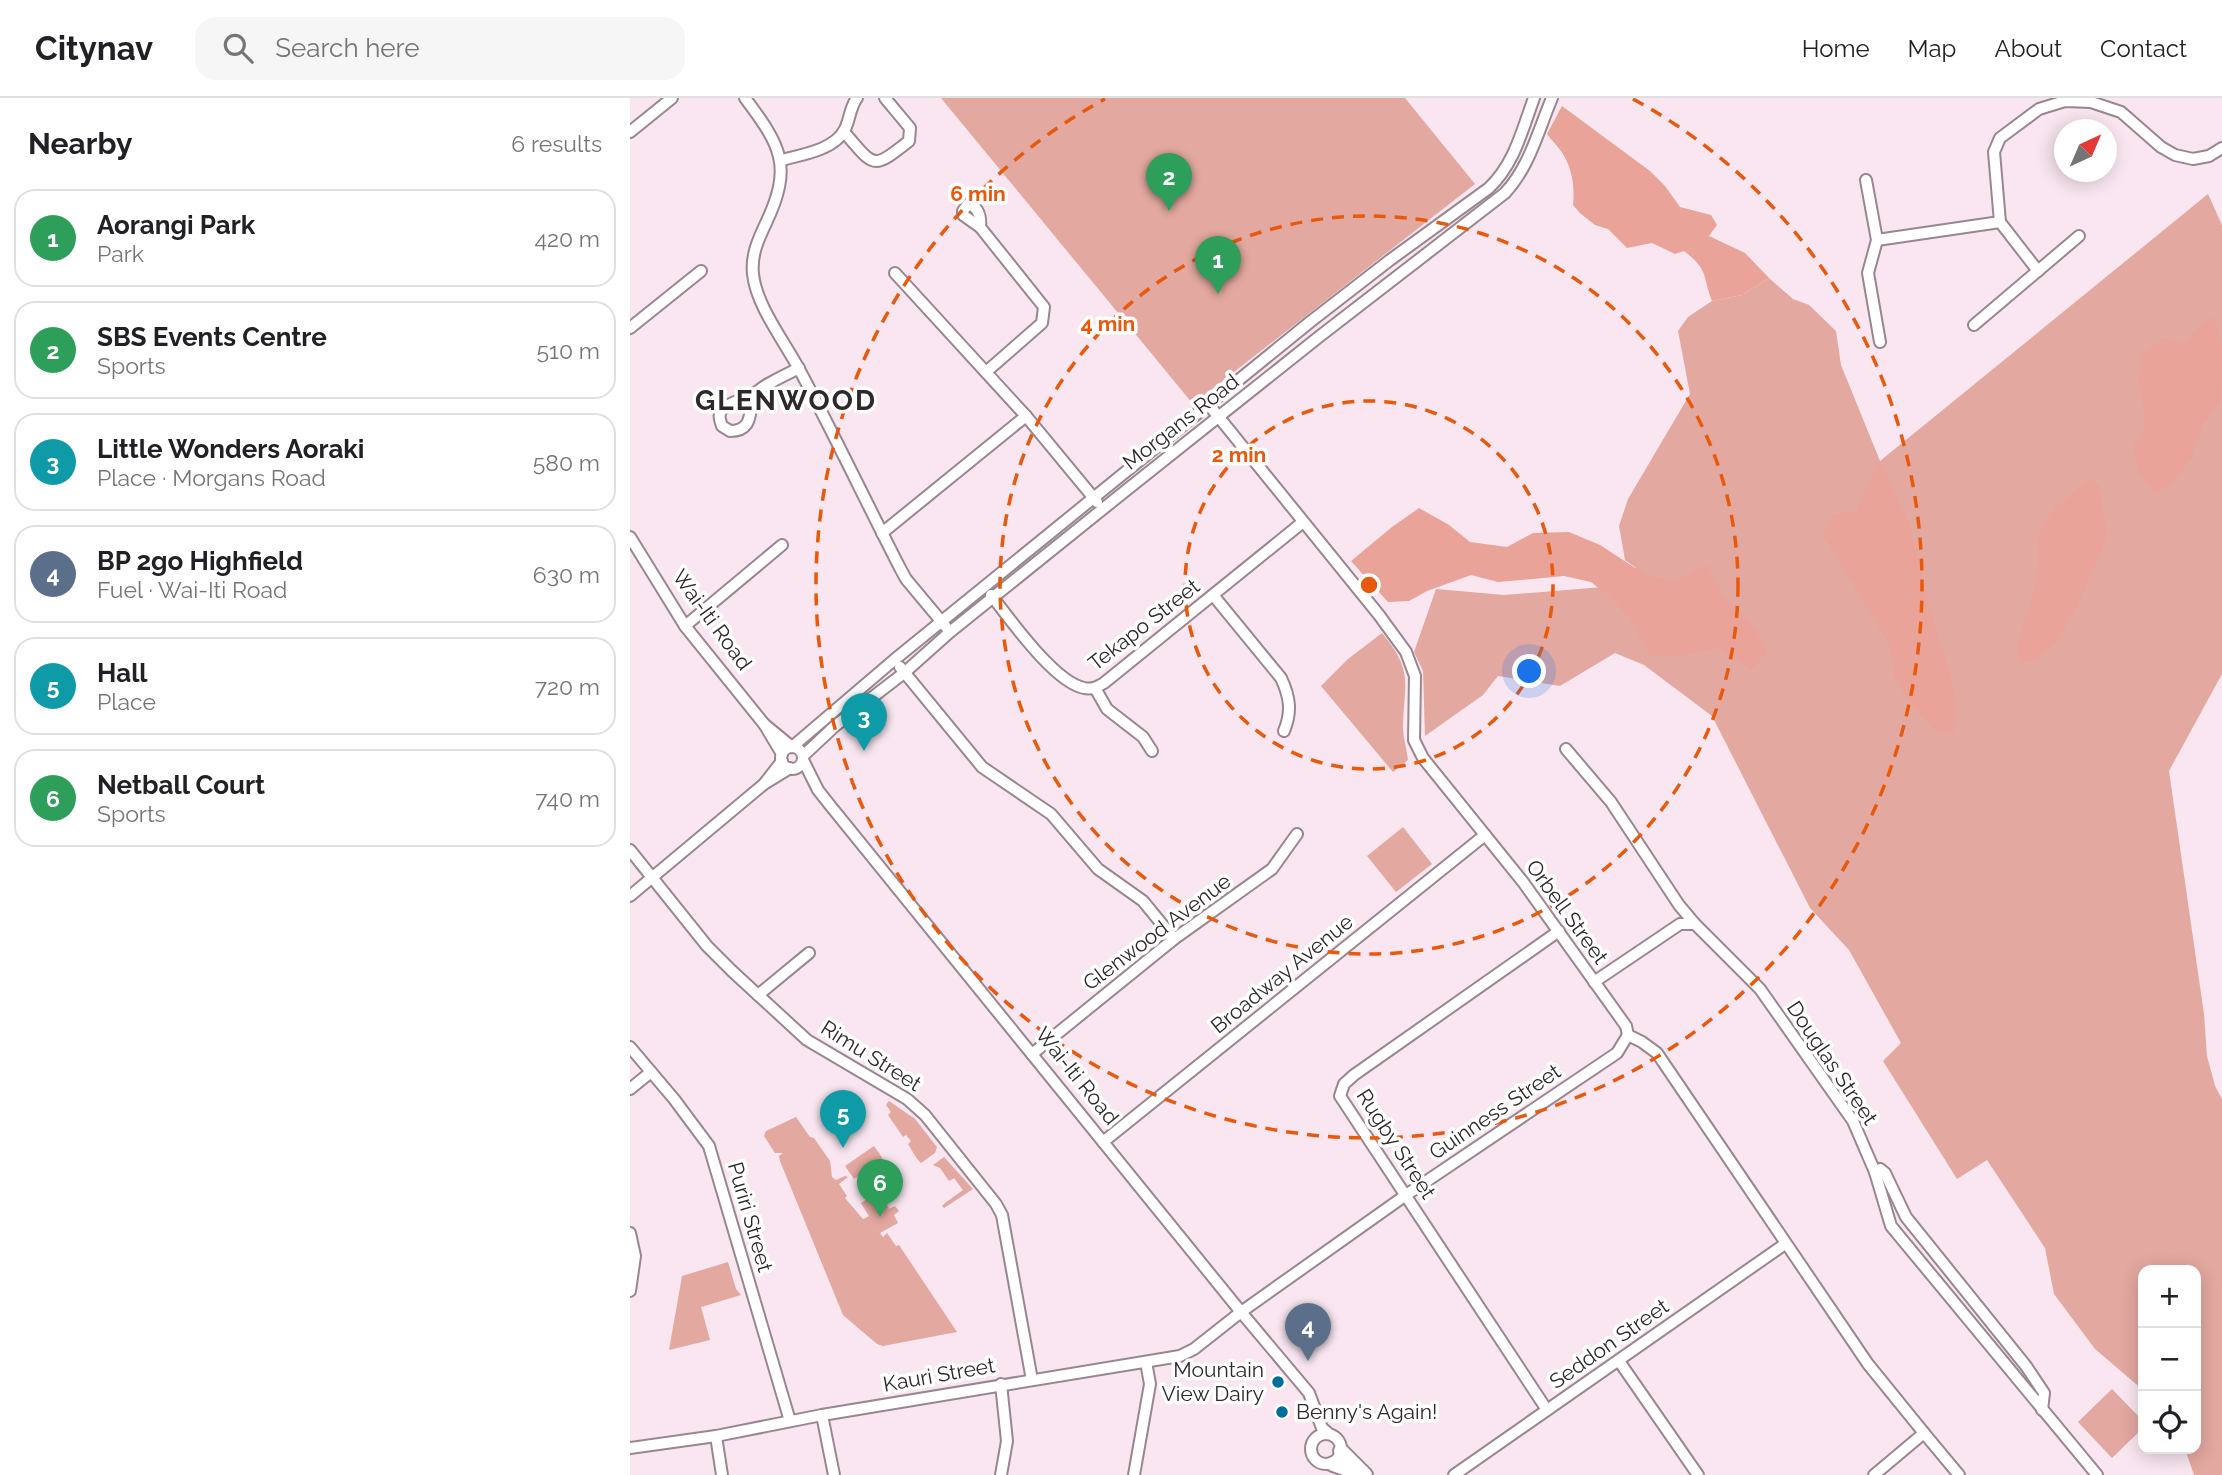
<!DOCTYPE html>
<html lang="en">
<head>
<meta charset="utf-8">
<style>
	:root { --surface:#fff; --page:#f6f6f6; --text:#202124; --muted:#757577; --line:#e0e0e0; --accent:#2563eb }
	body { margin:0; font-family:Raleway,sans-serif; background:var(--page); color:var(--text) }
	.controls { position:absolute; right:21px; bottom:21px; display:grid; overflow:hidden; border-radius:14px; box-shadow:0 4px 18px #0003 }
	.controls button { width:63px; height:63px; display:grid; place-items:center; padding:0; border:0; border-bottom:2px solid var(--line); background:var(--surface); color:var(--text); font:35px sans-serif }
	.compass { position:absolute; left:1424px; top:21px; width:63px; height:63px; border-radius:50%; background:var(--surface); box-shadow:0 4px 18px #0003; rotate:44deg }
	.you { position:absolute; left:900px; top:574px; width:24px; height:24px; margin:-18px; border:5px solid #fff; border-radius:50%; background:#1a73e8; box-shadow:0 0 0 10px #1a73e833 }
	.badge { display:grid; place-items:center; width:46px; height:46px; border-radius:50%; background:var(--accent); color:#fff; font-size:23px; font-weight:700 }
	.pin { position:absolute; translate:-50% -58px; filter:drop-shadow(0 2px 4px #0008) }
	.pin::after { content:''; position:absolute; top:37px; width:24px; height:21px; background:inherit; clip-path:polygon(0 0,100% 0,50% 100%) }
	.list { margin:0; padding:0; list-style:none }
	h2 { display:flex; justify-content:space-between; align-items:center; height:91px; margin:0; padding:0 28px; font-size:30px }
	h2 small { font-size:23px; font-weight:400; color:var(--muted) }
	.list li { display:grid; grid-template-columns:46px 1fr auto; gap:21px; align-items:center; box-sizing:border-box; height:98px; margin:0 14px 14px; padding:0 14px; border:2px solid var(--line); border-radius:21px }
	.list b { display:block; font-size:26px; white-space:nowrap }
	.list p { margin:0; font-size:23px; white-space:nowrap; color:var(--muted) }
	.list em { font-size:23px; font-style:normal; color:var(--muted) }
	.icon { flex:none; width:38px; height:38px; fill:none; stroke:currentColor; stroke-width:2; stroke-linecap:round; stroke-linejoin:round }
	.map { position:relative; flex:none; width:1592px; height:1377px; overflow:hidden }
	header { display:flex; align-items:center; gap:42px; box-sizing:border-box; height:98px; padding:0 35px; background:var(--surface); border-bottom:2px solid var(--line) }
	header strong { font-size:33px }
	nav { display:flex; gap:38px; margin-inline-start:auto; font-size:24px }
	.search { width:490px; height:63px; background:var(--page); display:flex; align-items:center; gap:18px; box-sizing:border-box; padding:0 24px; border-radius:21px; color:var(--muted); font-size:26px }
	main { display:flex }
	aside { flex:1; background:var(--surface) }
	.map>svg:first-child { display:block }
</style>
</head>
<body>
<header>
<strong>Citynav</strong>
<div class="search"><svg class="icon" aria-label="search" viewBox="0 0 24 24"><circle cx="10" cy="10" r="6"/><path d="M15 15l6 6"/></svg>Search here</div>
<nav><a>Home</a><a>Map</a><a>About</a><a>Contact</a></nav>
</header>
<main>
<aside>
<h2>Nearby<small>6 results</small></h2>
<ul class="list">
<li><span class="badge" style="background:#2e9e5b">1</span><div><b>Aorangi Park</b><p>Park</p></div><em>420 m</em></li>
<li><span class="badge" style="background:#2e9e5b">2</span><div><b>SBS Events Centre</b><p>Sports</p></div><em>510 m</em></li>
<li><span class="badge" style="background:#0f9aa8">3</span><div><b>Little Wonders Aoraki</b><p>Place · Morgans Road</p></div><em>580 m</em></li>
<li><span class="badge" style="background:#5c6f8a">4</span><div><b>BP 2go Highfield</b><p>Fuel · Wai-Iti Road</p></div><em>630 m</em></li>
<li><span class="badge" style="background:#0f9aa8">5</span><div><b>Hall</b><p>Place</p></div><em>720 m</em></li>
<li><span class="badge" style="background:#2e9e5b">6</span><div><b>Netball Court</b><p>Sports</p></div><em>740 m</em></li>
</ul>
</aside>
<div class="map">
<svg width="1592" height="1377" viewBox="0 0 1592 1377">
	<rect width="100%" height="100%" fill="#f9e6f0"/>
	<g fill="#e3a8a0">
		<path d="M311 0H775L845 86 563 306Z"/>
		<path d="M1578 96 1592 127V576L1539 673 1574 916 1577 958 1585 988 1592 1001V1377H1564L1555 1351H1566V1172H1513V1292L1465 1251 1424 1196 1415 1150 1357 1062 1327 1081 1253 963 1271 945 1219 852 1180 810 1082 618 1014 567 985 555 930 588 868 578 853 597 795 638 793 573 784 554 806 491 874 497 985 488 1006 470 995 462 989 428 998 401 1060 296 1048 233 1058 219 1082 203 1112 197 1139 180 1163 201 1179 207 1206 233 1211 267 1250 363Z"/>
		<path d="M752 535C784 574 774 583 773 629 773 640 777 651 778 662L763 674 691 588 718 561Z"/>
		<path d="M773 729 802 766 766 794 737 758Z"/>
		<path d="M259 1003 285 1021 307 1049 305 1055 291 1065C285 1059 283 1054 278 1046L281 1043 276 1037 273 1039 258 1017 261 1014 256 1007Z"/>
		<path d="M166 1019 180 1039 184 1040 200 1063 202 1079 206 1082 215 1078 218 1079 209 1086 217 1098 215 1100 233 1121 239 1118 231 1105 245 1096 248 1100 256 1095 259 1099 254 1103 259 1110 256 1112 265 1108 269 1113 264 1117 268 1125 250 1135 253 1139 257 1135 266 1148 269 1147 327 1234 253 1248 247 1246 213 1217 150 1063 149 1058 153 1055H145L134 1038 136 1033Z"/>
		<path d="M244 1048 253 1061 224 1081 215 1068Z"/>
		<path d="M314 1059 343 1091 314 1110 312 1108 315 1105 333 1092 324 1080 319 1083 310 1070 303 1067Z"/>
		<path d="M98 1164 106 1191 111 1197 71 1209 80 1242 39 1252 52 1178Z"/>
		<path d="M1482 1291 1513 1323V1330L1482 1360 1448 1324Z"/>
	</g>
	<g fill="#e9a398">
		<path d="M932 8 1020 73 1035 88 1050 109 1081 117 1087 127 1079 138 1115 155 1139 180 1112 197 1082 203C1072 177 1079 172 1054 153L1045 156 1022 145 997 150 978 131 965 127 950 115 943 107C945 88 942 69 931 53 927 47 921 42 917 36Z"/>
		<path d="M1584 220 1592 247 1591 303 1574 324 1562 359 1542 385 1527 395 1510 376 1503 351 1516 327 1509 281 1511 258 1534 240 1554 246 1573 224Z"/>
		<path d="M1249 362 1279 425 1299 508 1323 587 1327 614 1323 635 1307 634 1284 609 1265 581 1260 547 1193 437 1203 417 1227 413Z"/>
		<path d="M1459 380 1469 387 1477 438 1449 504 1428 542 1410 559 1391 566 1387 550 1406 485 1409 460 1407 439 1423 413Z"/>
		<path d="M789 410 819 427 840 444 877 449 903 435 939 434 970 447 1016 477 1046 483 1077 467 1091 494 1126 532 1137 554 1121 572 1088 550 1047 558H1020L1001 521 981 500 961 484 934 478 868 484 841 477 797 493 779 503 758 504 721 463 762 429Z"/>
	</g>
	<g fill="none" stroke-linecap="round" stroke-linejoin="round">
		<defs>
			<g id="minor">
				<path d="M115 0C151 48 163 68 136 125 128 142 121 157 123 176 126 207 154 243 169 271 204 336 236 404 270 470L276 481 316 529"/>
				<path d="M0 34 42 0"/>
				<path d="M214 34C245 69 241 73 279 43L280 30 255 0"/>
				<path d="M151 62C171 57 205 52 215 31 220 21 220 9 227 0"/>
				<path d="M1236 82 1247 142 1370 124"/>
				<path d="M350 129C351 119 349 109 338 106L333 113V117L350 129 414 209 412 225 356 274"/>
				<path d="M1247 142 1238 175 1250 244"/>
				<path d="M1408 173 1370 124 1364 54 1370 40 1409 11 1435 3 1461 4 1491 14 1531 49 1545 57 1563 61 1579 58 1592 50"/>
				<path d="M265 175 396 318 467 404"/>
				<path d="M1344 227 1449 138"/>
				<path d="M0 230 71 173"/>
				<path d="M126 294 94 309C88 315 89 320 92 328L100 333C127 333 117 307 125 296 132 287 158 276 169 270"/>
				<path d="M579 307 749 517 776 554 785 578 784 642 793 660 893 784 996 928 998 937 1012 944 1027 955 1238 1266 1294 1335"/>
				<path d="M252 435 396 318"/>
				<path d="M0 439 55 528 134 626 152 656"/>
				<path d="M361 497C380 521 424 584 454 590 462 592 467 589 474 585L673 424"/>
				<path d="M583 497 651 580C660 599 662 614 654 633"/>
				<path d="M55 528 152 447"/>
				<path d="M270 569 352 669 421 716 468 771 513 803 544 841"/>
				<path d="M465 590 477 611 513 639 522 653"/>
				<path d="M134 626 162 649 264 562 680 224 760 162 859 90C885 65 892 32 904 0"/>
				<circle cx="162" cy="660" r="11"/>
				<path d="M936 651 981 704 1049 807 1065 826 1130 891 1223 1023 1245 1074 1261 1128 1467 1377"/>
				<path d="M173 658 205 628 274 575 320 534 494 394 690 238 875 95C900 68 908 33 922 0"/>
				<path d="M173 662 188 692 199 706 611 1214 679 1295 692 1330 697 1334"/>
				<path d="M152 663 134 686 160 670"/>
				<path d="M0 752 77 848 102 873 177 942 277 1001 295 1017 366 1106 372 1117 402 1282"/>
				<path d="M0 798 134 686"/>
				<path d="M964 884 1050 826H1065"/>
				<path d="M128 897 179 855"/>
				<path d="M0 949 44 1001 79 1048 160 1323"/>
				<path d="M402 956 544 841 642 771 667 736"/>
				<path d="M0 991 21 974"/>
				<path d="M473 1044 855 737"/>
				<path d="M1245 1074 1250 1071 1255 1075 1276 1119 1396 1268 1414 1295 1412 1312"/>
				<path d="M0 1135 5 1158 0 1193"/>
				<path d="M989 1263 1068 1377"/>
				<path d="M917 1312 710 998 714 986 724 977 929 833"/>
				<path d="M192 1317 204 1377"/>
				<circle cx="696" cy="1351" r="15"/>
				<path d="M86 1338 92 1377"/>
				<path d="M0 1350 86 1338 192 1317 550 1258 564 1251 611 1214 776 1097 987 955 998 937"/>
				<path d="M371 1377 377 1343 371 1286"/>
				<path d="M504 1377 520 1286 516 1264"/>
				<path d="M824 1377 1155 1146"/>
				<path d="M1244 1377 1294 1335 1329 1377"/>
			</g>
			<g id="major">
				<path d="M711 1353 735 1377"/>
				<path d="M703 1366 723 1373 729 1377"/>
			</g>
		</defs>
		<use href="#minor" stroke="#988690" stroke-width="14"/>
		<use href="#major" stroke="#988690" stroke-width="18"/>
		<use href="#minor" stroke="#fff" stroke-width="10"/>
		<use href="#major" stroke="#fff" stroke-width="14"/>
	</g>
	<g fill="none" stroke="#e8590c" stroke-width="3.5" stroke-dasharray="12 9">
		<circle cx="739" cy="487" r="184"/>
		<circle cx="739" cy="487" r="369"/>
		<path d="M1003 1A553 553 0 1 1 475 1"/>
	</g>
	<g fill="#006e9a" stroke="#fff" stroke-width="2.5">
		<circle cx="648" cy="1284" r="7"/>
		<circle cx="652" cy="1314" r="7"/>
	</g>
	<g text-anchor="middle" stroke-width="7" stroke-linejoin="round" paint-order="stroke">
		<g font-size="21" fill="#2f282b" stroke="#fff">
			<text transform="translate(551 324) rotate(-38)" y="7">Morgans Road</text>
			<text transform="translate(82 522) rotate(54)" y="7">Wai-Iti Road</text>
			<text transform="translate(514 527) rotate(-38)" y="7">Tekapo Street</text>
			<text transform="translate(937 814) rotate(54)" y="7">Orbell Street</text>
			<text transform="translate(527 834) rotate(-37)" y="7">Glenwood Avenue</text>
			<text transform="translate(652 876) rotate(-39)" y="7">Broadway Avenue</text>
			<text transform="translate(241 958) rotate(32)" y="7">Rimu Street</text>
			<text transform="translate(1202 965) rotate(56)" y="7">Douglas Street</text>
			<text transform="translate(447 978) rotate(51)" y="7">Wai-Iti Road</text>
			<text transform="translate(865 1014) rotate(-34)" y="7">Guinness Street</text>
			<text transform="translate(766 1046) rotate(57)" y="7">Rugby Street</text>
			<text transform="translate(120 1119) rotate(74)" y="7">Puriri Street</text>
			<text transform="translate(979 1246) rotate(-35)" y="7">Seddon Street</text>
			<text transform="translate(309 1277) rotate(-10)" y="7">Kauri Street</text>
		</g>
		<g font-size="21" fill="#2f282b" stroke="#fff" text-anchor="end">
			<text x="634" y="1279">Mountain<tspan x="634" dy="24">View Dairy</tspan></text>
			<text x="666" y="1321" text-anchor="start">Benny's Again!</text>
		</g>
		<g font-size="28" font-weight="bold" letter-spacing="2" fill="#2f282b" stroke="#fff">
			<text x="156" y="312">GLENWOOD</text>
		</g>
	</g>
	<circle cx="739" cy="487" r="10" fill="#e8590c" stroke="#fff" stroke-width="3.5"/>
	<g font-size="21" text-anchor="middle" font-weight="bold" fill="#e8590c" stroke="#fff" stroke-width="7" stroke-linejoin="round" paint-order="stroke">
		<text x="348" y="103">6 min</text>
		<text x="478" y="233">4 min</text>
		<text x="609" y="364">2 min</text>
	</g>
</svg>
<div class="controls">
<button>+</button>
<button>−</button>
<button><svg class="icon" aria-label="locate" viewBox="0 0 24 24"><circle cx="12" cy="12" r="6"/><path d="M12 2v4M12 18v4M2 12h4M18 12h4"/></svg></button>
</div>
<svg class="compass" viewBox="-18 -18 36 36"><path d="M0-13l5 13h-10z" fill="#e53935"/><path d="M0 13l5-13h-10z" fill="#757577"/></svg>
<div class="you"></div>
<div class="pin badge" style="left:588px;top:196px;background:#2e9e5b">1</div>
<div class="pin badge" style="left:539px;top:113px;background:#2e9e5b">2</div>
<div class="pin badge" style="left:234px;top:653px;background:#0f9aa8">3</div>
<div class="pin badge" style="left:678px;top:1263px;background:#5c6f8a">4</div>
<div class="pin badge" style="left:213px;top:1050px;background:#0f9aa8">5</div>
<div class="pin badge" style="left:250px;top:1119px;background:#2e9e5b">6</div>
</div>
</main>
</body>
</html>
